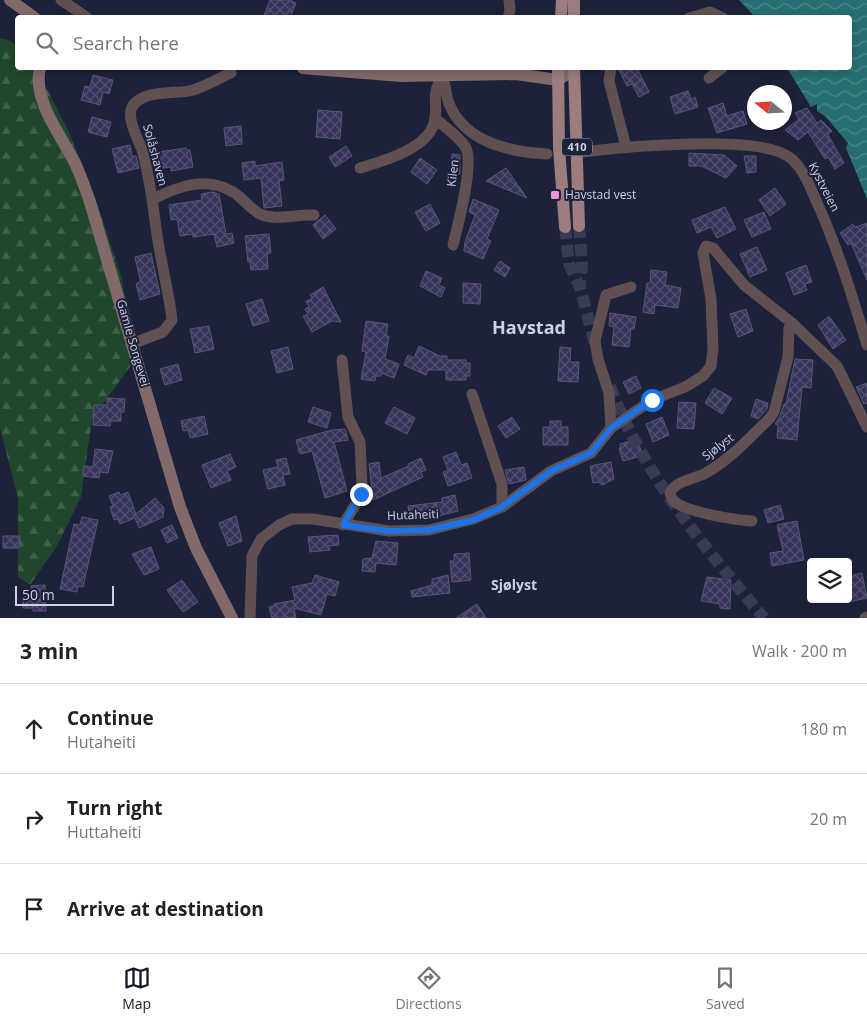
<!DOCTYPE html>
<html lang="en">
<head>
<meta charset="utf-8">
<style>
	:root { --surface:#fff; --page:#f2f2f2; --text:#202124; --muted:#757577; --line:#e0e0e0; --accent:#111827 }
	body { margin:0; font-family:"Open Sans",sans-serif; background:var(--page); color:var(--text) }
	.controls { position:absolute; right:15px; bottom:15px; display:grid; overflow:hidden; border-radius:5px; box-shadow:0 2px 8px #0003 }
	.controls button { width:45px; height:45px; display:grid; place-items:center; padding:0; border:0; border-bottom:1px solid var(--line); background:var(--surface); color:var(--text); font:25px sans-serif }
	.compass { position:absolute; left:747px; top:85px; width:45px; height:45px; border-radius:50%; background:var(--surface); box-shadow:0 2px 8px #0003; rotate:288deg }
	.scale { position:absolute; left:15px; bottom:12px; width:99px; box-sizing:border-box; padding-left:5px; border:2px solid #cdd2e2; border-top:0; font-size:14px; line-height:18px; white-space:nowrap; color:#cdd2e2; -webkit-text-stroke:4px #1d223b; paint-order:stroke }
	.stop { position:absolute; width:15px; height:15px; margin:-11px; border:4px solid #1a73e8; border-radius:50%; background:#fff }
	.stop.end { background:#1a73e8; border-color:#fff; box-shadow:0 1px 5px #0008 }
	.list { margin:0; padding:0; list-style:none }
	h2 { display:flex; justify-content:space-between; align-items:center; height:65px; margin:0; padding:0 20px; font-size:21px }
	h2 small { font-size:16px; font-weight:400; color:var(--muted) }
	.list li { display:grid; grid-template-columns:32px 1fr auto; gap:15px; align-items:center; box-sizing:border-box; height:90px; padding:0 20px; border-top:1px solid var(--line) }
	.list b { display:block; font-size:19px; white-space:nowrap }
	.list p { margin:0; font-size:16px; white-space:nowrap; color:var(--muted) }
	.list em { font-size:16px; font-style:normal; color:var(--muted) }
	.icon { flex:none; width:28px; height:28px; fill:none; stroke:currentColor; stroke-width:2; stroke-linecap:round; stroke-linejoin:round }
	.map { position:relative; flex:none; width:867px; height:618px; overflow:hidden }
	.search { position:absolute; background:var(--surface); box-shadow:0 2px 8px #0003; left:15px; right:15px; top:15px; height:55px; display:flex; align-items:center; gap:12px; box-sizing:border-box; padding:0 18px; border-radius:5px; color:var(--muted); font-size:19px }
	.sheet { height:335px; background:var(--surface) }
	nav { display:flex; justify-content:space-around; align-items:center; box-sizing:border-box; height:70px; border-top:1px solid var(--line); background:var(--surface); font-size:14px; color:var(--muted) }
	nav a { display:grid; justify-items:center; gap:2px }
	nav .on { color:var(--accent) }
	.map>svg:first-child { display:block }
</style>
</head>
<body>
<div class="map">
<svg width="867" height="618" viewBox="0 0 867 618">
	<defs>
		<pattern id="forest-firs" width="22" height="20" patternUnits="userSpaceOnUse" patternTransform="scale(1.25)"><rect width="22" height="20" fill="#20472b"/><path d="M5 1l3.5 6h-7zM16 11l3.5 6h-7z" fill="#3f6149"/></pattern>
		<pattern id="water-waves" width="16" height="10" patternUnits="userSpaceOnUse" patternTransform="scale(1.25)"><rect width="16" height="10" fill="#266e72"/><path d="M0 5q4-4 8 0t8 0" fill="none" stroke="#4e888c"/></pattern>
		<pattern id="building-cross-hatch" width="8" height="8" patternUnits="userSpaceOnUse" patternTransform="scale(1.25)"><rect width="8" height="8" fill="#37335b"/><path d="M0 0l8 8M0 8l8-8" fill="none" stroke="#535072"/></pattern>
	</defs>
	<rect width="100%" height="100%" fill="#1d223b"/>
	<path fill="url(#forest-firs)" d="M0 38 11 41 17 47 18 68H36L69 132 98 206 122 279 137 357 92 419 81 497 57 546 30 585 18 577V498L0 428Z"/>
	<path fill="url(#water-waves)" d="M739 0H867V199L846 148 848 143 825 116 817 111V104L811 107 787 68H850V18L755 17Z"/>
	<g fill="url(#building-cross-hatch)" stroke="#595775">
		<path d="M270 0H289L296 3 290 18H269L264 15Z"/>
		<path d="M618 68H637L649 92 639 97 632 84 627 86Z"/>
		<path d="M93 75 113 80 109 94 103 92 100 105 81 100 85 86 90 87Z"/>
		<path d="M688 91 691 99 695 97 698 107 675 114 670 97Z"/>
		<path d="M723 103 727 116 743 111 747 124 717 133 708 108Z"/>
		<path d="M807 108 817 123 821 120 832 131 828 135 844 163 835 169 828 157 825 159 808 132 798 140 785 130 799 119 795 113Z"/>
		<path d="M318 110 342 112 340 139 316 137Z"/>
		<path d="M92 117 111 122 107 137 88 132Z"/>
		<path d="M241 126 242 144 226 146 224 128Z"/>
		<path d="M130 145 132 156H136L139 168 118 173 112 149Z"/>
		<path d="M346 146 352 156 335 167 329 157Z"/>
		<path d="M186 148 187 150H190L193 167 171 171V167L155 169 151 153Z"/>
		<path d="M689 153 724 155 737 166 726 178 701 166H689Z"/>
		<path d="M452 154 460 155V174H450Z"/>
		<path d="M744 156H756V172L747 173Z"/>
		<path d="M420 158 437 170 427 184 411 172Z"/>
		<path d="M255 161V166L282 162 284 180 279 181 282 206 264 208 261 178 244 180 242 163Z"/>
		<path d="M506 168 527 198 486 181Z"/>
		<path d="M775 188 786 204 770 216 759 200Z"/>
		<path d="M212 192 219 194 226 234 232 233 234 243 217 247 214 234 193 237V234L180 236 177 219 171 220 169 205 202 200 201 194Z"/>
		<path d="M473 199 499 210 487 239 491 241 483 259 464 251 465 242 475 215 469 212Z"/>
		<path d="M430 204 440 223 426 231 415 212Z"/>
		<path d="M725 207 736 229 717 238 711 227 697 233 692 220Z"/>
		<path d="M764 212 771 229 752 237 744 220Z"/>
		<path d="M325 215 336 229 323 239 313 225Z"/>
		<path d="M867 223V280L851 243 848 245 840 233 853 224 855 227Z"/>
		<path d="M269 234 271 253 267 254 268 269 251 270 250 262H248L245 236Z"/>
		<path d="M757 247 767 270 750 277 740 254Z"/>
		<path d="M151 253 160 294 140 300 136 284 140 282V279L135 257Z"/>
		<path d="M500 261 510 268 505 277 494 270Z"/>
		<path d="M806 265 812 282 805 284 807 290 794 295 786 273Z"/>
		<path d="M651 270 667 272 665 285 681 288 678 308 655 305 654 314 643 312 647 283H650Z"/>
		<path d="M426 271 442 278 439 285 445 288 441 297 420 286Z"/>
		<path d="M463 283 481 284 480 304 463 303Z"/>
		<path d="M323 287 341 322 332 321 312 332 303 316 308 314 305 309 309 307 306 301 312 299 310 295Z"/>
		<path d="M262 299 269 321 253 326 246 304Z"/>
		<path d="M746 309 753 331 738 337 730 314Z"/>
		<path d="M610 313 636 317 634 329H631L629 347 612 345 614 327 609 326Z"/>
		<path d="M829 316 846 340 833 349 818 325Z"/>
		<path d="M366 321 388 324 386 336H389L385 359 399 364 394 378 381 373V376H376L375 381 361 379 366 352 362 351Z"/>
		<path d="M209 326 214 349 195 353 190 329Z"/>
		<path d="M419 346 440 356H447V360H466V363H470V376H466V380H446V370H428L426 375 404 365 408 355 414 358Z"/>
		<path d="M288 347 293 369 277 373 271 351Z"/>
		<path d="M560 347 571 348 570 362H579L578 382 558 381Z"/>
		<path d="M795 359 813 360 811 388 802 387 797 440 777 438 778 425 775 424 780 416 784 404H786Z"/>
		<path d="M178 364 182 380 165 385 160 369Z"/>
		<path d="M636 376 641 388 629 394 623 382Z"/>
		<path d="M867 383V403L864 404 856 387Z"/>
		<path d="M714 388 732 398 722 414 705 403Z"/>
		<path d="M107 398 125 399 124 412H121V421H111L110 426 93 425 94 405H107Z"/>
		<path d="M756 399 768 403 767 409 758 419 751 416Z"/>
		<path d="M679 402 696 403 694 429 677 428Z"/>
		<path d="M313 407 331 413 327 428 308 422Z"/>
		<path d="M394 407 415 418 407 434 385 423Z"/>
		<path d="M204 416 208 434 190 438 188 430 183 431 181 421Z"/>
		<path d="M512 417 520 429 506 438 498 426Z"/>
		<path d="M662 417 669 435 653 442 646 424Z"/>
		<path d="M550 421H561V427H568V445H543V427H550Z"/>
		<path d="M345 429 348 440 334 442 347 491 325 498 312 451 300 454 296 440 332 430Z"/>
		<path d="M638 439 642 456 623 461 619 448 621 447 620 444Z"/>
		<path d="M95 449 113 451 108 473 100 472 99 478 83 476 84 466 93 467Z"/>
		<path d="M456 452 461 465 467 463 472 478 448 486 443 472 448 470 443 457Z"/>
		<path d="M230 454 236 467 227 471 231 480 211 488 202 465Z"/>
		<path d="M286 458 290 474 283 475 285 485 268 489 263 470 278 467 276 460Z"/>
		<path d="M421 458 426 470 421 472 423 477 373 500 369 464 379 462 381 478 409 466 408 464Z"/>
		<path d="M611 462 614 479 602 485 598 482 593 483 590 466Z"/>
		<path d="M524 467 526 480 509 484 505 470Z"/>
		<path d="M119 492 120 495 128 492 136 514 155 498 164 508 163 517 139 528 135 518 120 524 118 519 114 520 110 507 113 506 109 496Z"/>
		<path d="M455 495 458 511 431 518 410 521 408 506 442 502V498Z"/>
		<path d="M780 505 784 519 768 523 764 510Z"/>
		<path d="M236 516 242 541 228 546 219 523Z"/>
		<path d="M82 517 98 520 83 587 78 586 77 592 60 589 74 524 80 525Z"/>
		<path d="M797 521 804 560 772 566 770 553 783 551 777 525Z"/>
		<path d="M172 525 178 538 167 543 161 530Z"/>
		<path d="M338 535 339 545 329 546 330 550 310 552 308 537Z"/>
		<path d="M3 536H20L19 548H3Z"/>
		<path d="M376 541 398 543 396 565 376 563 375 572 362 571 363 559 372 558Z"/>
		<path d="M151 547 159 569 144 575 132 554Z"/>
		<path d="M469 553 471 580 452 582 450 561H454V554Z"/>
		<path d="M862 573 867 598 848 602V576Z"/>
		<path d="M315 575 339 582 335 596 327 594 321 615 294 608 296 618H272L269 607 274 606V604L295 600 292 587 312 583Z"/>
		<path d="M448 575 450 593 412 597 411 591 432 585V579Z"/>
		<path d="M707 577 731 580 730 609 720 608V604L701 601Z"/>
		<path d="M182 580 198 602 183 612 167 590Z"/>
		<path d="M45 585 46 611H33V608H23L22 596 32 595 31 586Z"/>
		<path d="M477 604 486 618H456Z"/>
	</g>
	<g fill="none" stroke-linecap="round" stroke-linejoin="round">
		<g stroke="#373c54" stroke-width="12" stroke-dasharray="12 6" stroke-linecap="butt">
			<path d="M579 226 582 263 580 287"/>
			<path d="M565 227 569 264 580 287 596 348"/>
			<path d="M610 386C643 474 704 547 764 618"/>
		</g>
		<g stroke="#605051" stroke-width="11">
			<path d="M61 0 88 18"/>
			<path d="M508 18 510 10 509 0"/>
			<path d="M689 18 710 12 723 18"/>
			<path d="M611 68 609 81 626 147"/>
			<path d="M443 75C445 85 446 97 450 106 466 142 510 152 547 154"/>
			<path d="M709 78 722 68"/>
			<path d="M435 118C444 127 461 138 466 148 474 165 458 225 453 245"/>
			<path d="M582 152C623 147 759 134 789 157 802 166 809 184 815 198 837 246 852 295 867 345"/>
			<path d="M360 168C384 161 431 148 435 119 438 99 430 97 443 75"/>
			<path d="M153 199C179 186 206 176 233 192 243 198 250 209 260 214 274 221 299 214 314 215"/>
			<path d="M134 343 163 332 172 320C169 293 162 267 158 241 153 210 151 180 142 150 138 138 124 115 134 104 148 89 175 95 193 90 206 86 219 78 231 73"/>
			<path d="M342 360 348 417 360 442 362 485 361 495 343 525"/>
			<path d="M472 394 502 484V507"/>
			<path d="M611 428 609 393 598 359 595 341 606 295 631 287"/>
			<path d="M752 521C736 520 683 512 673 500 671 498 671 495 670 493 675 481 693 479 704 474 730 460 749 438 770 418L774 412 788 357 789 328 792 323"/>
			<path d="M250 618 252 556 261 539 279 525 292 519H313L389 531 429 530 473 519 502 507 551 471 591 453 611 428 652 400 685 387 703 376 711 366 713 349 711 299 703 253 706 246 713 248 744 285 792 323 837 366 867 427"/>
			<path d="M865 618 867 617"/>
		</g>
		<g stroke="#82696a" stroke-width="12">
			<path d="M10 0 35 18"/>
			<path d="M40 68C32 100 62 137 76 165 81 177 86 190 90 202L180 507 196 548 232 618"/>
			<path d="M303 68 401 76 516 74 558 80 574 69 573 68"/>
		</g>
		<g stroke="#9c7c7d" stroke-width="12">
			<path d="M574 0V18"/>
			<path d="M561 18 562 0"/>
			<path d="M558 68 559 148 565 227"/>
			<path d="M574 68 579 226"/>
		</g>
	</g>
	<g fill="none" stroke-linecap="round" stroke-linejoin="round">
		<path stroke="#1a73e8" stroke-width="6" d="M361 494 343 525 389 531 429 530 473 520 502 507 551 471 591 453 611 428 652 400"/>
	</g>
	<rect fill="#f391d6" stroke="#1d223b" stroke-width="2" x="550" y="190" width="10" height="10" rx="2.5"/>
	<g text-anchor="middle" stroke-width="4" stroke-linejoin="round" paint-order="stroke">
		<rect fill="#1d223b" stroke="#989db0" stroke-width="1" x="562" y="138.5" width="30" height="17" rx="4"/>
		<g font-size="11" font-weight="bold" fill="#cdd2e2">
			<text x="577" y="151">410</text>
		</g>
		<g font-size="12" fill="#cdd2e2" stroke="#1d223b">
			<text transform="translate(155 155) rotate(75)" y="4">Solåshaven</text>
			<text transform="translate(453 173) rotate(-83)" y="4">Kilen</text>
			<text transform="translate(824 187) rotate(63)" y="4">Kystveien</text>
			<text transform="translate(133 343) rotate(74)" y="4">Gamle Songevei</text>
			<text transform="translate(718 447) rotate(-37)" y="4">Sjølyst</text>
			<text transform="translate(413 515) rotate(-2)" y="4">Hutaheiti</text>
		</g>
		<g font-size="12" fill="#cdd2e2" stroke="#1d223b" text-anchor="start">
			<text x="565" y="199">Havstad vest</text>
		</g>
		<g font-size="14" font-weight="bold" fill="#cdd2e2" stroke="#1d223b">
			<text x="514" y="590">Sjølyst</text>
		</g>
		<g font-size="18" font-weight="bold" fill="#cdd2e2" stroke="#1d223b">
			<text x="529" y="334">Havstad</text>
		</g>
	</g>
</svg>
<div class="controls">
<button><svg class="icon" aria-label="layers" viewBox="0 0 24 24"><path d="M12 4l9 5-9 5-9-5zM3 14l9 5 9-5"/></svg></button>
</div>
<svg class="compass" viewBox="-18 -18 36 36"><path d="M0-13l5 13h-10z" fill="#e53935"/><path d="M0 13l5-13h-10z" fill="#757577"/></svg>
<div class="scale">50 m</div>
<div class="stop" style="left:652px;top:400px"></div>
<div class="stop end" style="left:361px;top:494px"></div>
<div class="search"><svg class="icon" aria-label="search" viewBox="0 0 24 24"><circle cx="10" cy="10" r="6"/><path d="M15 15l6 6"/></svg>Search here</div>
</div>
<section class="sheet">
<h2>3 min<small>Walk · 200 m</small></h2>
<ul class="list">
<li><svg class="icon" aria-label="ahead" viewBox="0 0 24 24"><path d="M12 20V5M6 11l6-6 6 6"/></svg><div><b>Continue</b><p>Hutaheiti</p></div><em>180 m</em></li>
<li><svg class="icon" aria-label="right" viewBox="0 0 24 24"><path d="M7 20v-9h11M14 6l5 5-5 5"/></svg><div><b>Turn right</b><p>Huttaheiti</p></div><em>20 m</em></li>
<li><svg class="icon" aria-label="arrive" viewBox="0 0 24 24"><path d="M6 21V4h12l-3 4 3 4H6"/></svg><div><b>Arrive at destination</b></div></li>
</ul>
</section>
<nav>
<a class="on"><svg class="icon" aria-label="map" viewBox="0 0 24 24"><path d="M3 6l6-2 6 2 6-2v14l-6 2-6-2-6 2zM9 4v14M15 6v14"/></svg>Map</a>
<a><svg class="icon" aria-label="directions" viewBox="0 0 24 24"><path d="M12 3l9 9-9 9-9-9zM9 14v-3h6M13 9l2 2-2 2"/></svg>Directions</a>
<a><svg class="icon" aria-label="saved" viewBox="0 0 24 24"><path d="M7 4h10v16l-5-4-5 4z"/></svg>Saved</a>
</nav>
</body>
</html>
